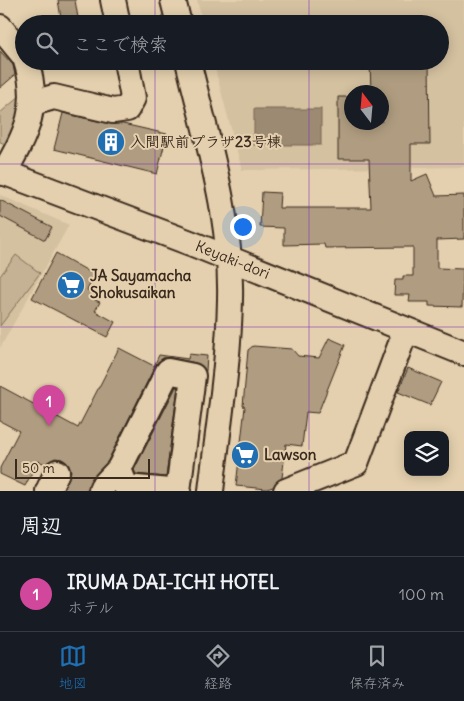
<!DOCTYPE html>
<html lang="ja">
<head>
<meta charset="utf-8">
<style>
	:root { --surface:#171b24; --page:#242831; --text:#f1f3f6; --muted:#9ea1a6; --line:#363941; --accent:#1f6fb2 }
	body { margin:0; font-family:Delius,"Klee One",sans-serif; background:var(--page); color:var(--text) }
	.controls { position:absolute; right:15px; bottom:15px; display:grid; overflow:hidden; border-radius:10px; box-shadow:0 2px 12px #0003 }
	.controls button { width:45px; height:45px; display:grid; place-items:center; padding:0; border:0; border-bottom:1px solid var(--line); background:var(--surface); color:var(--text); font:25px sans-serif }
	.compass { position:absolute; left:344px; top:85px; width:45px; height:45px; border-radius:50%; background:var(--surface); box-shadow:0 2px 12px #0003; rotate:344deg }
	.scale { position:absolute; left:15px; bottom:12px; width:135px; box-sizing:border-box; padding-left:5px; border:2px solid #3b2a1e; border-top:0; font-size:14px; line-height:18px; white-space:nowrap; color:#3b2a1e; -webkit-text-stroke:4px #e4d0ae; paint-order:stroke }
	.you { position:absolute; left:242px; top:226px; width:18px; height:18px; margin:-12px; border:4px solid #fff; border-radius:50%; background:#1a73e8; box-shadow:0 0 0 8px #1a73e833 }
	.badge { display:grid; place-items:center; width:32px; height:32px; border-radius:50%; background:var(--accent); color:#fff; font-size:16px; font-weight:700 }
	.pin { position:absolute; translate:-50% -41px; filter:drop-shadow(0 1px 2px #0008) }
	.pin::after { content:''; position:absolute; top:26px; width:18px; height:15px; background:inherit; clip-path:polygon(0 0,100% 0,50% 100%) }
	.list { margin:0; padding:0; list-style:none }
	h2 { display:flex; justify-content:space-between; align-items:center; height:65px; margin:0; padding:0 20px; font-size:21px }
	h2 small { font-size:16px; font-weight:400; color:var(--muted) }
	.list li { display:grid; grid-template-columns:32px 1fr auto; gap:15px; align-items:center; box-sizing:border-box; height:75px; padding:0 20px; border-top:1px solid var(--line) }
	.list b { display:block; font-size:19px; white-space:nowrap }
	.list p { margin:0; font-size:16px; white-space:nowrap; color:var(--muted) }
	.list em { font-size:16px; font-style:normal; color:var(--muted) }
	.icon { flex:none; width:28px; height:28px; fill:none; stroke:currentColor; stroke-width:2; stroke-linecap:round; stroke-linejoin:round }
	.map { position:relative; flex:none; width:464px; height:491px; overflow:hidden }
	.search { position:absolute; background:var(--surface); box-shadow:0 2px 12px #0003; left:15px; right:15px; top:15px; height:55px; display:flex; align-items:center; gap:12px; box-sizing:border-box; padding:0 18px; border-radius:28px; color:var(--muted); font-size:19px }
	.sheet { height:140px; background:var(--surface) }
	nav { display:flex; justify-content:space-around; align-items:center; box-sizing:border-box; height:70px; border-top:1px solid var(--line); background:var(--surface); font-size:14px; color:var(--muted) }
	nav a { display:grid; justify-items:center; gap:2px }
	nav .on { color:var(--accent) }
	.map>svg:first-child { display:block }
</style>
</head>
<body>
<div class="map">
<svg width="464" height="491" viewBox="0 0 464 491">
	<rect width="100%" height="100%" fill="#e4d0ae"/>
	<filter id="ink" filterUnits="userSpaceOnUse"><feTurbulence type="fractalNoise" baseFrequency=".02" numOctaves="2"/><feDisplacementMap in="SourceGraphic" scale="10" xChannelSelector="R" yChannelSelector="G"/><feConvolveMatrix kernelMatrix="1 2 1 2 8 2 1 2 1" color-interpolation-filters="sRGB"/></filter>
	<g filter="url(#ink)">
		<g fill="#d4c1a0" fill-rule="evenodd">
			<path d="M197 0H464V167L242 170 213 61H440V24H203ZM352 92H382V122H352Z"/>
			<path d="M0 195 69 225 0 348Z"/>
		</g>
		<g fill="#c5b294" stroke="#806e59">
			<path d="M28 89 14 147 0 142V113Z"/>
			<path d="M16 255 40 273 0 326V276Z"/>
		</g>
		<rect fill="#9d8a72" stroke="#766450" x="254" y="109" width="67" height="36"/>
		<g fill="#b09d81" stroke="#3b2a1e">
			<path d="M58 0H75L79 24H62Z"/>
			<path d="M0 51 13 65 15 75 0 88Z"/>
			<path d="M370 61H429L430 144H411V181L427 174 436 196 464 195V239L437 240V268L463 269 462 307 429 306V302H409L410 295H394L395 280H403V276H413V247L325 248 324 244 284 245V228L260 227 262 192 280 193 279 208H371L369 159H338V97H352V122H382V92H371Z"/>
			<path d="M63 113 110 124H123L167 134 157 174 54 149Z"/>
			<path d="M0 200 52 227 45 240 0 216Z"/>
			<path d="M56 253 95 275 87 290 97 296 95 300 100 302 95 311 115 322 107 337 32 298Z"/>
			<path d="M329 338 345 345 318 413 306 412 302 446 286 444 282 478 273 487 267 489 236 486 245 407 243 406 248 350 253 346 292 349 298 356 319 358Z"/>
			<path d="M119 348 154 366 159 355 188 359 189 354 207 356 206 371 196 363 171 358H163L156 364 108 461 92 478 88 491H63L71 471 68 464 62 459 55 458 46 464 38 461 25 486 0 474V468L19 431 0 421V386L78 428Z"/>
			<path d="M408 368 441 382 430 405 398 392Z"/>
			<path d="M176 387H178L166 477 136 474 134 470Z"/>
		</g>
		<g fill="none" stroke-linecap="round" stroke-linejoin="round">
			<defs>
				<g id="minor">
					<path d="M113 0 118 24"/>
					<path d="M173 0 179 24"/>
					<path d="M0 27 24 56"/>
					<path d="M188 61C207 140 232 217 230 299 229 363 218 428 211 491"/>
					<path d="M33 103 54 97 113 111 127 109 133 98 126 61"/>
					<path id="s1" d="M0 171 193 244 464 353"/>
					<path d="M4 173C26 134 41 106 26 61"/>
					<path d="M119 469 126 487 170 491"/>
					<path d="M48 491 57 472"/>
					<path d="M101 491 102 487 119 469 168 371 193 376 178 491"/>
					<path d="M286 491 356 463 406 330"/>
				</g>
			</defs>
			<use href="#minor" stroke="#3b2a1e" stroke-width="28"/>
			<use href="#minor" stroke="#e4d0ae" stroke-width="24"/>
		</g>
	</g>
	<path fill="none" stroke="#7b2cbf" stroke-width="1" stroke-opacity="0.55" d="M155 0V24M309 0V24M155 61V491M309 61V491M0 164H464M0 327H464"/>
	<defs>
		<symbol id="building-disc" viewBox="-11 -11 22 22"><circle r="9.5" fill="#1f6fb2" stroke="#e4d0ae"/><path d="M-4-6H4V6H1V3H-1V6H-4ZM-2.5-4.3h1.7v1.8h-1.7ZM.8-4.3h1.7v1.8H.8ZM-2.5-1h1.7V.8h-1.7ZM.8-1h1.7V.8H.8Z" fill="#fff"/></symbol>
		<symbol id="supermarket-disc" viewBox="-11 -11 22 22"><circle r="9.5" fill="#1f6fb2" stroke="#e4d0ae"/><path d="M-6-5.5h2.5l.6 2H6L4.5 2H-2.5L-4.4-4H-6ZM-1.5 3.2a1.3 1.3 0 1 0 .1 0ZM3 3.2a1.3 1.3 0 1 0 .1 0Z" fill="#fff"/></symbol>
	</defs>
	<g fill-rule="evenodd">
		<use href="#building-disc" x="95" y="126" width="32" height="32"/>
		<use href="#supermarket-disc" x="55" y="269" width="32" height="32"/>
		<use href="#supermarket-disc" x="229" y="439" width="32" height="32"/>
	</g>
	<g text-anchor="middle" stroke-width="4" stroke-linejoin="round" paint-order="stroke">
		<g font-size="15" font-weight="bold" fill="#3b2a1e" stroke="#e4d0ae" text-anchor="start">
			<text x="130" y="147">入間駅前プラザ23号棟</text>
			<text x="90" y="281">JA Sayamacha<tspan x="90" dy="17">Shokusaikan</tspan></text>
			<text x="264" y="460">Lawson</text>
		</g>
		<g font-size="15" fill="#3b2a1e" stroke="#e4d0ae">
			<text dy="5" stroke="none"><textPath href="#s1" startOffset="249">Keyaki-dori</textPath></text>
		</g>
	</g>
</svg>
<div class="controls">
<button><svg class="icon" aria-label="layers" viewBox="0 0 24 24"><path d="M12 4l9 5-9 5-9-5zM3 14l9 5 9-5"/></svg></button>
</div>
<svg class="compass" viewBox="-18 -18 36 36"><path d="M0-13l5 13h-10z" fill="#e53935"/><path d="M0 13l5-13h-10z" fill="#9ea1a6"/></svg>
<div class="scale">50 m</div>
<div class="you"></div>
<div class="pin badge" style="left:49px;top:426px;background:#d1479c">1</div>
<div class="search"><svg class="icon" aria-label="search" viewBox="0 0 24 24"><circle cx="10" cy="10" r="6"/><path d="M15 15l6 6"/></svg>ここで検索</div>
</div>
<section class="sheet">
<h2>周辺<small></small></h2>
<ul class="list">
<li><span class="badge" style="background:#d1479c">1</span><div><b>IRUMA DAI-ICHI HOTEL</b><p>ホテル</p></div><em>100 m</em></li>
</ul>
</section>
<nav>
<a class="on"><svg class="icon" aria-label="map" viewBox="0 0 24 24"><path d="M3 6l6-2 6 2 6-2v14l-6 2-6-2-6 2zM9 4v14M15 6v14"/></svg>地図</a>
<a><svg class="icon" aria-label="directions" viewBox="0 0 24 24"><path d="M12 3l9 9-9 9-9-9zM9 14v-3h6M13 9l2 2-2 2"/></svg>経路</a>
<a><svg class="icon" aria-label="saved" viewBox="0 0 24 24"><path d="M7 4h10v16l-5-4-5 4z"/></svg>保存済み</a>
</nav>
</body>
</html>
